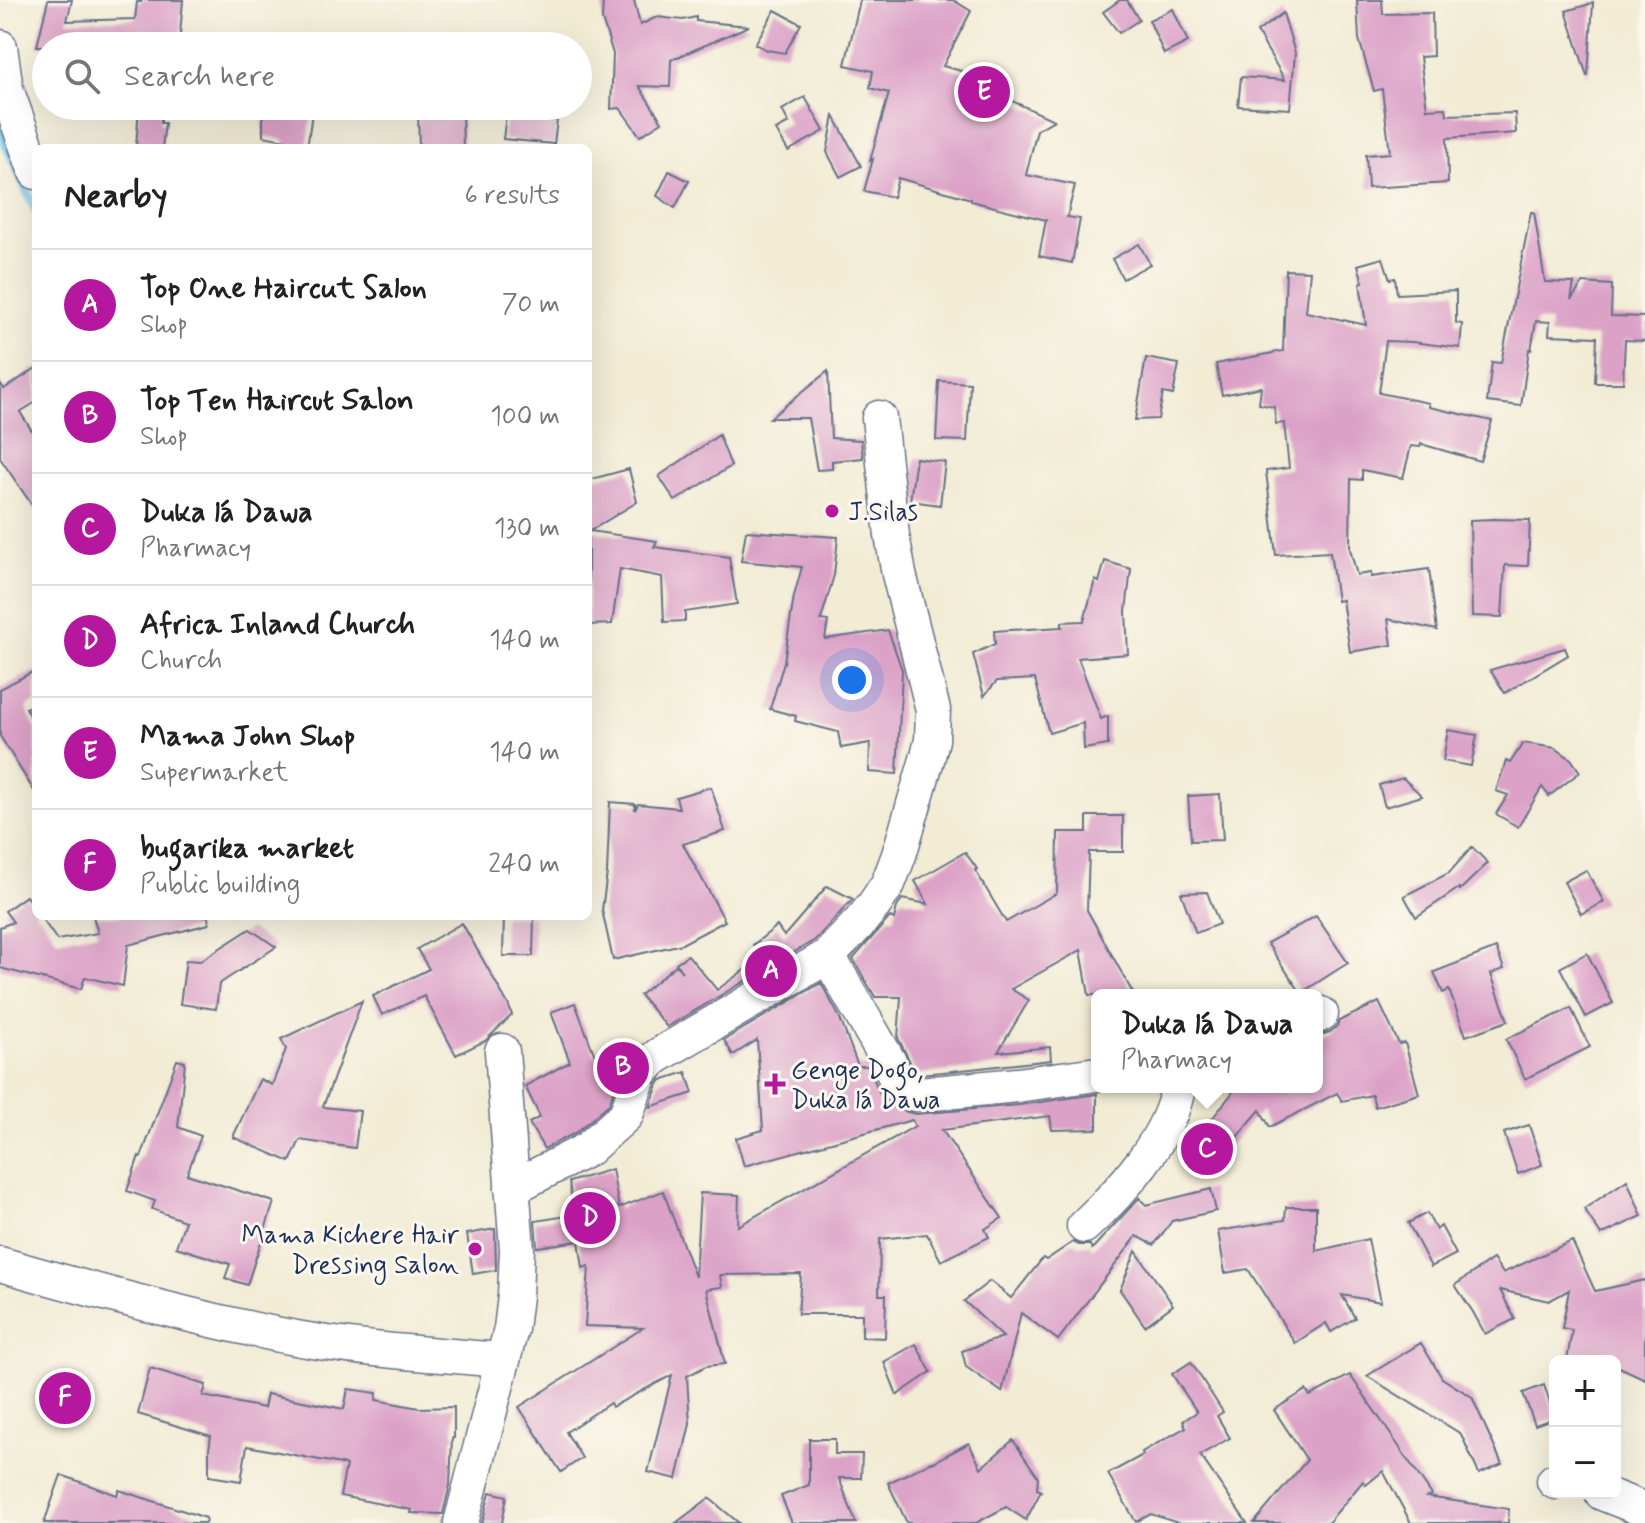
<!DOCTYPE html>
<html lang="en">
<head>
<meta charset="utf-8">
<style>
	:root { --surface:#fff; --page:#f6f6f6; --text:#222; --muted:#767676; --line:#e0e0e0; --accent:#b5179e }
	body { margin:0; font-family:Mynerve,sans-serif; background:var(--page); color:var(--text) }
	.controls { position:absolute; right:24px; bottom:24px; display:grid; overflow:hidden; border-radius:12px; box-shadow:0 8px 32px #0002 }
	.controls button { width:72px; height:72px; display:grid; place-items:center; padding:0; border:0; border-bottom:2px solid var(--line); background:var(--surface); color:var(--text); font:40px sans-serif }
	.you { position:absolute; left:852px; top:680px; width:28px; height:28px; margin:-20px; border:6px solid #fff; border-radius:50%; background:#1a73e8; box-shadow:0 0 0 12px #1a73e833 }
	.badge { display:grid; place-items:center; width:52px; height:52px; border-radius:50%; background:var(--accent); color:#fff; font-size:26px; font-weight:700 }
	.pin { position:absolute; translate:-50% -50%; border:4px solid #fff; box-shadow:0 2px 8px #0006 }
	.popup { position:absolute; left:1091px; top:989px; width:232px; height:104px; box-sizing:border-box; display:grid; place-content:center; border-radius:12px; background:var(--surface); filter:drop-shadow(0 2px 6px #0005); font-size:26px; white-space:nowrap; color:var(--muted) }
	.popup b { font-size:30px; color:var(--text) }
	.popup::after { content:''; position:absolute; left:50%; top:100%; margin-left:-16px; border:16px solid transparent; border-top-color:var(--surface) }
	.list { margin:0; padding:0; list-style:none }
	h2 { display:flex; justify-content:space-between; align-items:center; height:104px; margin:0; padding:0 32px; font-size:34px }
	h2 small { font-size:26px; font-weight:400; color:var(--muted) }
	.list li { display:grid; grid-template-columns:52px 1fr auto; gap:24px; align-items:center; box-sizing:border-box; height:112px; padding:0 32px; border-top:2px solid var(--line) }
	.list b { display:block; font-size:30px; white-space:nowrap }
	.list p { margin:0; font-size:26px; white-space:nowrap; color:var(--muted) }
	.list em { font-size:26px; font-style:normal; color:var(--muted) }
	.icon { flex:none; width:44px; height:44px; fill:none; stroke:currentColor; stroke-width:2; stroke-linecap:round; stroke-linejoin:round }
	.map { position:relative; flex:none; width:1645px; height:1523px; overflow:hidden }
	.search { position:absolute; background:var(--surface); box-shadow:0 8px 32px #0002; left:32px; top:32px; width:560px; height:88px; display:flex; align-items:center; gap:20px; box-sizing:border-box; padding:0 28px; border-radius:44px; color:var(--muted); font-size:30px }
	.panel { position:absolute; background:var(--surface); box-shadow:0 8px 32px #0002; left:32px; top:144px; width:560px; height:776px; border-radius:12px }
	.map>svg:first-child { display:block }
</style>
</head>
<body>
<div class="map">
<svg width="1645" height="1523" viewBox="0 0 1645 1523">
	<rect width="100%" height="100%" fill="#fbf7ec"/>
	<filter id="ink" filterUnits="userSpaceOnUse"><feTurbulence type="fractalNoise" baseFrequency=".0125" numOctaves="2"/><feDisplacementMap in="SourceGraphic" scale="16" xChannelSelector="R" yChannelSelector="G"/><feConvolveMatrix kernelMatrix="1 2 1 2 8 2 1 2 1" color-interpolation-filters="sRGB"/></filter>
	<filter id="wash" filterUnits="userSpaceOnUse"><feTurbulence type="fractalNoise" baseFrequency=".006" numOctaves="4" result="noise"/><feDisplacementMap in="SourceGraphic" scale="32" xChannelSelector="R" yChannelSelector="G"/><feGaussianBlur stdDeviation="1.8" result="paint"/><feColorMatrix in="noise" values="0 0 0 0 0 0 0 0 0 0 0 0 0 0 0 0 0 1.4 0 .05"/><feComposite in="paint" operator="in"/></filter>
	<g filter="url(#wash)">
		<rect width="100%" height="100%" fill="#f2ecd5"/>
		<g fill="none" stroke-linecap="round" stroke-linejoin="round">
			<path stroke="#6dc2ea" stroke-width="9" d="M3 126 6 144 36 212"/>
		</g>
		<g id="blocks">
			<g fill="#dba1c7">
				<path d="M48 0H72L67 21 135 19 137 2H141V0H183L179 46H37Z"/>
				<path d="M603 0H634L640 25 657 17 683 20 696 17V21L749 26 671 60 670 87 639 86 662 122 640 136 620 108 611 109 613 54 602 19Z"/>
				<path d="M860 0H953L971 11 943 66 991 79 988 90 1054 120 1037 130 1026 175 1075 185 1067 217 1080 219 1072 263 1039 256 1046 220 971 201V199L898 178 893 197 864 191 873 159 870 161 889 93 870 88 873 71 845 65Z"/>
				<path d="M1120 0H1127L1139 20 1119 33 1103 12Z"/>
				<path d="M1357 0H1382L1383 14 1432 13 1433 56 1420 57 1427 109 1446 108 1447 115 1515 113 1516 133 1447 138 1448 183 1368 188 1366 155 1390 153 1382 89 1374 91 1359 39Z"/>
				<path d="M1593 3 1588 76H1587L1566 11Z"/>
				<path d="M1173 9 1188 42 1164 54 1149 20Z"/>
				<path d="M775 10 801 24 785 53 767 50 755 44Z"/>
				<path d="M1283 13 1295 53 1290 109 1238 106 1241 77 1285 80 1257 32Z"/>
				<path d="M805 97 824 131 788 151 776 130 789 123 782 110Z"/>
				<path d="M139 106H161V123H165L162 148H136Z"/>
				<path d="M263 106H313L307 148H284L285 140 263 136Z"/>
				<path d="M418 106H462L463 148H419Z"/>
				<path d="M506 115 557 120 554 144 503 139Z"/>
				<path d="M834 116 861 166 840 177 827 152Z"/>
				<path d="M669 171 689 181 675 208 657 196Z"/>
				<path d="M1531 212H1534L1545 282 1574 283 1571 300 1583 283 1612 285 1611 316 1645 317V341L1625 340 1623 383H1595L1597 337 1549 335 1550 322 1536 321 1531 350 1529 349 1521 406 1487 402 1492 362 1501 363Z"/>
				<path d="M1139 244 1150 264 1123 279 1112 259Z"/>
				<path d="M1383 258 1390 279 1395 278 1397 294 1456 291V323L1462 324 1460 348 1412 342 1386 341 1379 393 1429 403V407L1492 421 1480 461 1421 444 1420 447 1411 446 1403 478 1362 470V480L1351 479 1350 549 1357 575 1371 573V577L1429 569 1437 630 1388 619 1392 645 1350 652 1342 600 1337 601 1330 552 1276 555 1266 471 1289 468 1284 423 1276 424 1274 407 1259 404 1261 387 1222 395 1216 364 1283 351 1286 270 1310 271 1306 312 1366 325 1360 283 1363 282 1358 265Z"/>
				<path d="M1146 358 1179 364 1173 395 1163 393 1158 419 1135 420Z"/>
				<path d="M36 368V402L20 412 36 437V511L0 458V383L4 389Z"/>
				<path d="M828 371 831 438 861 440 863 458 832 461V469L817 470 808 418H770Z"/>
				<path d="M939 381 970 383 967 441 936 440Z"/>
				<path d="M719 435 731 466 675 501 659 476Z"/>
				<path d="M916 458 945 462 940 505 910 501Z"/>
				<path d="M629 469 637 502 590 531 657 541 654 547 729 557 737 604 685 612V621L664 622 662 577 620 569 612 624 588 625V480Z"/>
				<path d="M1494 519 1530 520 1528 566 1505 565 1502 617 1472 616 1470 520Z"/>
				<path d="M746 531 838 537 834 575 821 620 828 621 825 639 888 630 902 670 897 774 869 772 870 743 841 748 838 732 795 721 796 716 770 709 784 662 794 596 802 567 741 561Z"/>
				<path d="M1105 561 1131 569 1126 611 1128 654 1078 658 1101 719 1108 716V745L1084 749 1083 723 1049 733 1035 679 997 681 984 696 973 654 995 644 994 631 1062 627V622L1084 621 1095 580 1099 582Z"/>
				<path d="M1565 648 1568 655 1505 693 1490 670Z"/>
				<path d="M36 670V702L26 708 36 729V794L0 736V689Z"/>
				<path d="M1448 730 1477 735 1471 766 1443 761Z"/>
				<path d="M1523 743 1555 748 1571 759 1580 772 1549 796 1542 787 1518 827 1496 814 1508 795 1496 791 1506 761 1510 763Z"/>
				<path d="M1403 778 1422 796 1385 807 1379 785Z"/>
				<path d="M711 787 725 831 683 844 725 921 682 944 613 960 602 910 607 873 610 802 635 804V810L638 804 679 808 676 797Z"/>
				<path d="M1220 794 1223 840 1191 841 1188 796Z"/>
				<path d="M1087 816H1123V852H1089L1087 910 1134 995H1089L1081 950 1011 989 1029 1000 998 1052 1050 1047 1051 1060 943 1072 919 1074 915 1072 898 1038 901 997H875L853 959 890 917 894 919 897 907 902 899 928 904 915 881 965 852 977 869 975 870 1006 922 1057 893 1058 832H1087Z"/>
				<path d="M1472 847 1488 863 1460 890 1459 888 1416 917 1404 896 1449 873Z"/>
				<path d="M1586 870 1604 902 1581 914 1564 882Z"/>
				<path d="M827 886 853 899 815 940 667 1027 640 995 676 965 682 972 676 963 688 955 717 990 762 957 753 945 777 926 784 936Z"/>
				<path d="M1207 892 1219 924 1196 933 1181 893Z"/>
				<path d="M26 896 36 910V916H40L57 940 98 933 93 916H208L209 924 128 945 123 986 85 977 81 989 0 968V927L13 922 5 911Z"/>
				<path d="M504 916H534L533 956H503Z"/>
				<path d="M1316 916 1348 963 1301 993 1267 943Z"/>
				<path d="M462 923 508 1004 512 1015 485 1041 456 1055 424 996 382 1015 373 996 429 969 417 949Z"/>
				<path d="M250 929 276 947 219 984 216 1009 180 1004 186 960 200 961Z"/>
				<path d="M1496 948 1504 969 1491 974 1508 1021 1466 1036 1449 990 1443 993 1434 972Z"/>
				<path d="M1587 953 1613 1003 1586 1017 1560 968Z"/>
				<path d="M821 983 839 1016 858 1066H868L880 1094 891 1105 907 1112 916 1114 1019 1105 1097 1094V1129L1052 1130 1050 1116 942 1130 1002 1218 985 1229 989 1237 941 1261 927 1234 880 1239 879 1295H886L885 1338 862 1337V1314H798L801 1274 720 1275 722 1287 706 1289 725 1364 706 1366 687 1376 690 1424 677 1479 648 1472 672 1375 612 1407 610 1403 566 1432 582 1458 561 1472 519 1407 643 1328 585 1326 589 1266 583 1268 579 1241 537 1247 535 1221 574 1215 569 1182 612 1169 619 1208 663 1191 695 1277 700 1193 739 1195 738 1226 915 1126 912 1120 744 1166 736 1138 763 1130 757 1040 733 1055 724 1040Z"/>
				<path d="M362 1001 323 1107 360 1111 355 1148 300 1140 290 1162 233 1137 260 1079 272 1085 286 1049 281 1039Z"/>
				<path d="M1379 1002 1399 1044 1405 1043 1419 1094 1375 1107 1372 1095 1342 1101 1337 1093 1270 1127 1260 1110 1232 1143 1202 1161 1187 1134 1211 1120 1237 1087H1317V1036L1330 1032 1337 1026 1339 1021Z"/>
				<path d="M575 1003 595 1056 628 1057 621 1068 609 1104 577 1132 544 1149 529 1123 540 1117 525 1086 570 1062 551 1012Z"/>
				<path d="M1571 1008 1590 1047 1525 1079 1506 1039Z"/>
				<path d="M177 1060 185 1062 178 1127 201 1136 187 1174 274 1202 247 1285 225 1278 230 1264 176 1247 185 1221 152 1209 155 1201 127 1191 139 1156 141 1157Z"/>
				<path d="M686 1072 693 1093 650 1107 658 1084 661 1080Z"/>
				<path d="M1529 1125 1542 1165 1518 1174 1504 1133Z"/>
				<path d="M1627 1180 1642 1216 1601 1235 1584 1209Z"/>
				<path d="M1211 1189 1216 1211 1172 1221 1154 1245 1137 1236 1058 1340 1021 1313 1002 1392 966 1367 962 1351 1003 1337 964 1301 990 1281 1011 1298 1043 1258 1046 1260 1073 1242 1079 1245H1090L1092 1249 1139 1198 1146 1205Z"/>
				<path d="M1286 1207H1316V1251L1368 1239 1381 1302 1342 1295 1355 1318 1331 1332 1326 1323 1295 1343 1248 1269 1225 1273 1218 1231 1285 1220Z"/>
				<path d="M1427 1213 1436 1230 1441 1226 1456 1254 1431 1267 1408 1223Z"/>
				<path d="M495 1229 496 1270 473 1274 467 1234Z"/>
				<path d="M1572 1241 1595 1291 1645 1280V1379L1617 1366V1361H1567L1572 1330 1562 1328 1569 1290 1549 1301 1500 1290 1515 1319 1485 1334 1473 1312 1455 1285 1493 1259 1503 1273Z"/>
				<path d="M1136 1251 1173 1305 1145 1326 1120 1290Z"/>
				<path d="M1421 1343 1442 1378 1472 1397 1502 1464 1479 1474 1461 1434 1367 1376Z"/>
				<path d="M916 1344 931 1372 897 1395 884 1362Z"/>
				<path d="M1191 1362 1223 1412 1217 1416 1230 1438 1200 1455 1247 1523H1178L1151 1514 1136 1522 1108 1474 1143 1455 1142 1452 1186 1427 1183 1421 1197 1412 1172 1374Z"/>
				<path d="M150 1368 206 1385 203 1396 264 1408 267 1394 344 1409 348 1389 377 1393 376 1400 419 1408 454 1407V1438H452L450 1485 443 1514 411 1513 412 1510 340 1496 346 1465 247 1446 241 1481 209 1476V1449L211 1436 138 1414Z"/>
				<path d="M1350 1375 1432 1495 1427 1497 1509 1509 1508 1523H1411L1383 1471 1366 1485 1363 1481 1328 1523H1254L1307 1460 1274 1410 1306 1390 1310 1396Z"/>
				<path d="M1544 1385 1555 1418 1535 1425 1523 1393Z"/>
				<path d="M809 1439H835V1454H862L861 1478H839L856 1523H792L781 1496 809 1485Z"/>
				<path d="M1013 1440 1038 1477 1037 1489 1041 1491 1026 1520 1006 1507 976 1523H907L888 1483 931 1462 932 1463 969 1443 981 1468Z"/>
				<path d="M61 1475 117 1495 119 1490 206 1518 205 1523H44Z"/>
				<path d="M490 1492 507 1496 502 1523H482Z"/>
				<path d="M709 1498 739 1523H676Z"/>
			</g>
		</g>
	</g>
	<g filter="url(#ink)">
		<use href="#blocks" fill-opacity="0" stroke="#667188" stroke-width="2"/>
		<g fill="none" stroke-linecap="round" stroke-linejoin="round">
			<defs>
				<g id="street">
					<path d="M0 47 6 89 36 172"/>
					<path d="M828 956 889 1062 899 1087 915 1094 945 1092 1017 1085 1097 1074"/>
					<path d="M1317 1016 1321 1014"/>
					<path d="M512 1188 588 1149 626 1115 640 1074 651 1061 659 1055 828 956 860 922 874 905 888 884 899 855 928 756 932 740 933 710 899 574 892 535 879 418"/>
					<path d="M1084 1226C1121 1192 1170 1138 1178 1087"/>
					<path d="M0 1264C94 1291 189 1317 285 1336 357 1350 430 1354 503 1360L511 1329 515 1296 517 1249 502 1051"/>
					<path d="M1554 1481 1555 1482"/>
					<path d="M1602 1493 1645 1510"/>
					<path d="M461 1523 503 1360"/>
				</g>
			</defs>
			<use href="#street" stroke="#667188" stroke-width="37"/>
			<use href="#street" stroke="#fff" stroke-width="34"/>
		</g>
	</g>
	<g fill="#b5179e" stroke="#fbf7ec" stroke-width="3">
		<circle cx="832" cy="511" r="8"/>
		<path d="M771 1072h8v8h8v8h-8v8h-8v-8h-8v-8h8z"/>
		<circle cx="475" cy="1249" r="8"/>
	</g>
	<g text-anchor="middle" stroke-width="6" stroke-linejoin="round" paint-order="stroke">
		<g font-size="26" fill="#1b2f5e" stroke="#fbf7ec" text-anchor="start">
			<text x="848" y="520">J.Silas</text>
			<text x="791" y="1078">Genge Dogo,<tspan x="791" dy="30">Duka lá Dawa</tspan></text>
			<text x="459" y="1243" text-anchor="end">Mama Kichere Hair<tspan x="459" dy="30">Dressing Salon</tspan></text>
		</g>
	</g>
</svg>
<div class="controls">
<button>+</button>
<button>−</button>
</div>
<div class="you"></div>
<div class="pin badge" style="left:771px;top:971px">A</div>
<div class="pin badge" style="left:623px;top:1068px">B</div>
<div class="pin badge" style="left:1207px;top:1149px">C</div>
<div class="popup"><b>Duka lá Dawa</b>Pharmacy</div>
<div class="pin badge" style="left:590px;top:1218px">D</div>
<div class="pin badge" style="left:984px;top:92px">E</div>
<div class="pin badge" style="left:65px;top:1398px">F</div>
<div class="search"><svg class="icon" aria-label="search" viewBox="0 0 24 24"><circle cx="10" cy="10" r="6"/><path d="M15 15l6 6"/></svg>Search here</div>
<section class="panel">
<h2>Nearby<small>6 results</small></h2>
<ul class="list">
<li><span class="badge">A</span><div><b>Top One Haircut Salon</b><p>Shop</p></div><em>70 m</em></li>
<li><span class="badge">B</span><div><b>Top Ten Haircut Salon</b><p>Shop</p></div><em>100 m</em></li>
<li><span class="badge">C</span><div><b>Duka lá Dawa</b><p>Pharmacy</p></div><em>130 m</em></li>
<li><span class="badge">D</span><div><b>Africa Inland Church</b><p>Church</p></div><em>140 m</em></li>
<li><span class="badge">E</span><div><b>Mama John Shop</b><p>Supermarket</p></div><em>140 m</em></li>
<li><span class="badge">F</span><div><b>bugarika market</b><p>Public building</p></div><em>240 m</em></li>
</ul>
</section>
</div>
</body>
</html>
